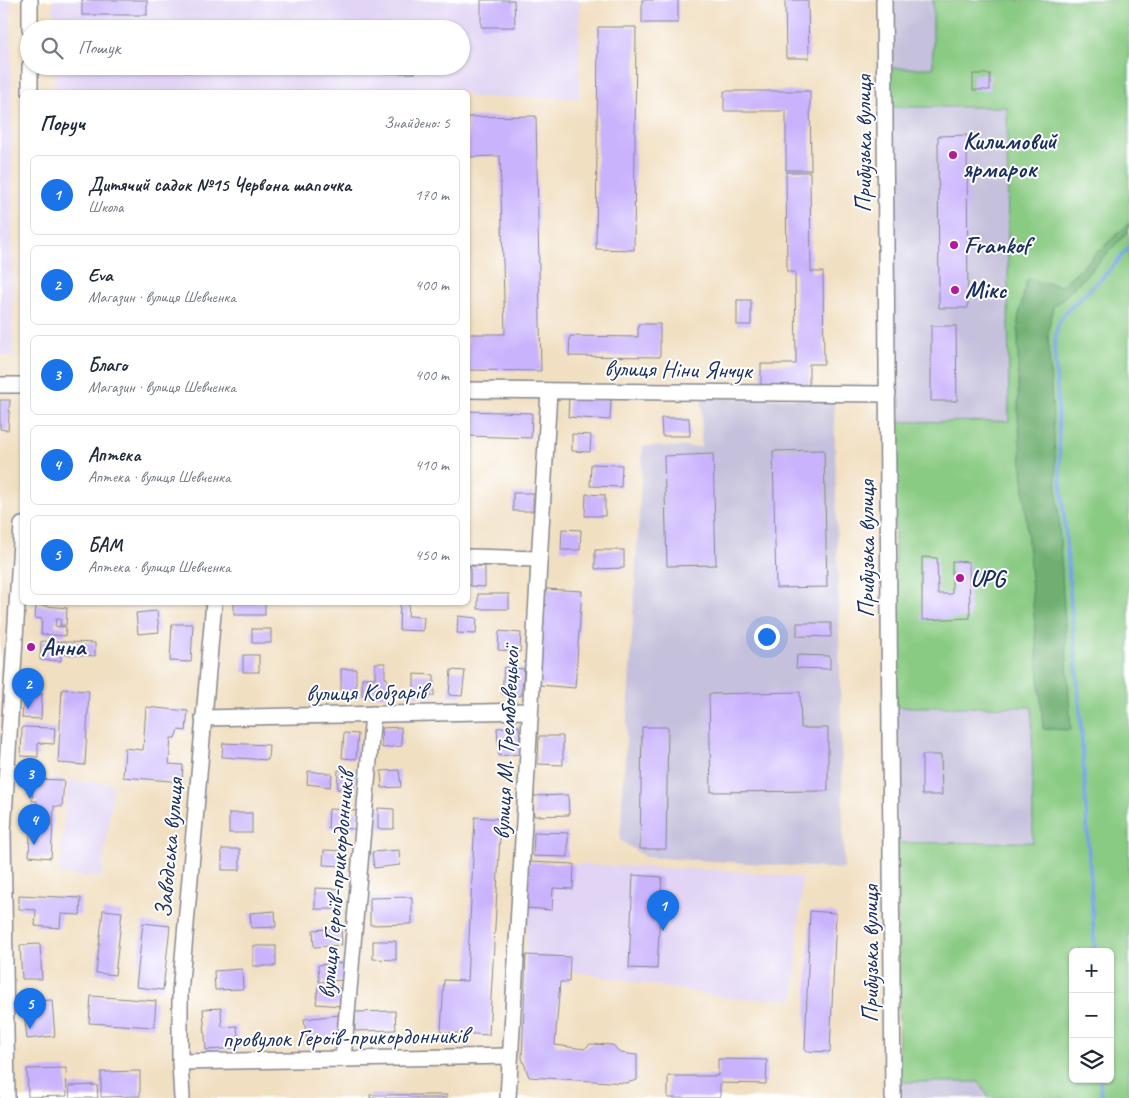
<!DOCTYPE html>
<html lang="uk">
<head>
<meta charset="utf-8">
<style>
	:root { --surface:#fff; --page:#f6f6f7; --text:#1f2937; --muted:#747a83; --line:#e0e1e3; --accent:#1a73e8 }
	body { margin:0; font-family:Caveat,sans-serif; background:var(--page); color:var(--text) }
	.controls { position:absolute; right:15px; bottom:15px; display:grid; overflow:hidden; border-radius:8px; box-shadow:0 1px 4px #0004 }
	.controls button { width:45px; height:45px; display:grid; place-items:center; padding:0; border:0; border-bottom:1px solid var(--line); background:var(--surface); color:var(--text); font:25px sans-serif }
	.you { position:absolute; left:766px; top:636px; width:18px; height:18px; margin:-12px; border:4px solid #fff; border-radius:50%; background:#1a73e8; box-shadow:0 0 0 8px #1a73e833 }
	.badge { display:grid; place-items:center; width:32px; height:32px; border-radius:50%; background:var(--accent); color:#fff; font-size:16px; font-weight:700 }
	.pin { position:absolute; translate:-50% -41px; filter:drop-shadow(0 1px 2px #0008) }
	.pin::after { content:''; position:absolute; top:26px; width:18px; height:15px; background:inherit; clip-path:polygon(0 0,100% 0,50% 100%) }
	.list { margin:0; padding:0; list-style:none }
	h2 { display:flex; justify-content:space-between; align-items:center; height:65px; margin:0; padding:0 20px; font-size:21px }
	h2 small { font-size:16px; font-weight:400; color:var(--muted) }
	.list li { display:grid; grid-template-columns:32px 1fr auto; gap:15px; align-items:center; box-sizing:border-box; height:80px; margin:0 10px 10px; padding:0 10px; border:1px solid var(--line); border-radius:8px }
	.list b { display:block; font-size:19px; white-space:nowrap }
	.list p { margin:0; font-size:16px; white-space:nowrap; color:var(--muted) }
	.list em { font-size:16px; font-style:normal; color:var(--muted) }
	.icon { flex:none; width:28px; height:28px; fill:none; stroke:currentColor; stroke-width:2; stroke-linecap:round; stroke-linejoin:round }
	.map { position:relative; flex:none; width:1129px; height:1098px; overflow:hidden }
	.search { position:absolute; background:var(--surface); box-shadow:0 1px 4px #0004; left:20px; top:20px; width:450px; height:55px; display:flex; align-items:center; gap:12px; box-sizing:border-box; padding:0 18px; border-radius:28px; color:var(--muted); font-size:19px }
	.panel { position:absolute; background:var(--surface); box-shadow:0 1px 4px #0004; left:20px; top:90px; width:450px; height:515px; border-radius:8px }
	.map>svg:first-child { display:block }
</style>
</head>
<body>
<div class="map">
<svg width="1129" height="1098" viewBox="0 0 1129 1098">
	<rect width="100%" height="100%" fill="#fff"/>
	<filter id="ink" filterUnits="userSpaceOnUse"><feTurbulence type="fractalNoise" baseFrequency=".02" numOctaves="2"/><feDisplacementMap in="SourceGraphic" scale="10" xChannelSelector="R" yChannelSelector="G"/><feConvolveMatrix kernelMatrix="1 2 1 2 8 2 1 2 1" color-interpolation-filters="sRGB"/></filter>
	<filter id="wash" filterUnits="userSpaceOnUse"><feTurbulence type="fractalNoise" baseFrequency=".0096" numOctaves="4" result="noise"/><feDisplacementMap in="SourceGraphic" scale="20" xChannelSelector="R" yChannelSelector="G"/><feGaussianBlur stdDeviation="1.12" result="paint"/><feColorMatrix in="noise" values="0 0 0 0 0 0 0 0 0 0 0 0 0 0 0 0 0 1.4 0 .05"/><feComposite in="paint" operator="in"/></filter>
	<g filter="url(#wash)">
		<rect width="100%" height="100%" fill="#f1dfc1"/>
		<g fill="#e1d4f4">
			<path d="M0 0H11L13 356H0Z"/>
			<path d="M53 0H580L579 98 468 97V92H54V66H461V29H54Z"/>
			<path d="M68 780 114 784 101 878 59 874Z"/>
			<path d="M529 862 735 871 802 878 794 1000 729 998 570 971V957L526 955Z"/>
		</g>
		<g fill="#c5c0db">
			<path d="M890 0H933V69L890 68Z"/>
			<path d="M1007 106 1009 421 894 422 891 107Z"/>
			<path d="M702 398 834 399 844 869 645 857 620 840 643 446 701 447Z"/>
			<path d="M1032 706 1033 842 897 843 896 707Z"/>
			<path d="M899 1082H979L989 1098H899Z"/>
		</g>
		<path fill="#8acb83" stroke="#527d70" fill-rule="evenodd" d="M933 0H1129V1098H989L979 1082H899L897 843 1033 842 1032 707H896L894 422 1009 421 1007 107H891L890 68H933ZM1073 952H1110V1079H1073Z"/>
		<path fill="#6faf71" stroke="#456f68" d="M1129 223V228L1126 234 1069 293 1053 307 1048 333 1071 730 1043 729 1018 418V319L1027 279 1061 286Z"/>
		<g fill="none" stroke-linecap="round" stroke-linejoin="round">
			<g stroke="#77a6e1" stroke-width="4">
				<path d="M1095 952 1080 710 1060 469 1057 389 1054 348 1058 324 1066 312 1110 270 1129 247"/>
				<path d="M1100 1079 1101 1098"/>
			</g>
		</g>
		<g id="blocks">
			<g fill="#c9b3fd">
				<rect x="82" y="0" width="65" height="15"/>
				<path d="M481 0H514L515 27H481Z"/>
				<rect x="642" y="0" width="36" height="23"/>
				<path d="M785 0H808L809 58H786Z"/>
				<path d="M598 27H636L634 250 596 249Z"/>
				<rect x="186" y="66" width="103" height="6"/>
				<rect x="312" y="66" width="103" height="7"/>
				<rect x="973" y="74" width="17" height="16"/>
				<path d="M724 91H810L811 170H786V111H724Z"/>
				<path d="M536 116 541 371 468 370V334H505L500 156 468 157V117Z"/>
				<path d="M967 135 968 308H939L938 136Z"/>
				<path d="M786 172H810L811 272H823L824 364H809V386H761V364H796L795 272H787Z"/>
				<rect x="737" y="300" width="14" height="25"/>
				<path d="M638 324H660V357L569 356 570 336 638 337Z"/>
				<path d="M931 326H956L957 401H931Z"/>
				<path d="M569 397 611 400 610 420 568 417Z"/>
				<path d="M0 400H10L8 430 0 429Z"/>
				<path d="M468 411 532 413 531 438 468 436Z"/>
				<path d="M661 418H689L690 436H662Z"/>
				<path d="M572 434 591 435 590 452 572 451Z"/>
				<path d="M824 450 827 587 776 588 773 451Z"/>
				<path d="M713 454 716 565 667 566 664 456Z"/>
				<path d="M591 464 622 465 621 487 590 486Z"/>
				<rect x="513" y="493" width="20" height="18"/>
				<path d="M586 494 605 495V516H585Z"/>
				<path d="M562 529 581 530 580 550H561Z"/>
				<path d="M595 550H624V568L595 569Z"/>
				<path d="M922 557 937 558 938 594H952V561L969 562 970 618 922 620Z"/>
				<path d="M470 566H485V587L470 586Z"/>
				<path d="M546 589 582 591 575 688 539 685Z"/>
				<rect x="478" y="594" width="31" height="15"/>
				<rect x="234" y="602" width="31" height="13"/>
				<path d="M400 602H409L408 616 424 617 423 631 399 630Z"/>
				<path d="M36 605 67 608 66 625H60L61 619H56L55 626 66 627 65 636 41 634 42 619 35 618Z"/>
				<path d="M157 611 159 632 138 634 136 613Z"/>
				<path d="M458 616 477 618 476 634 457 633Z"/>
				<path d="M797 623H831V637L797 636Z"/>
				<path d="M172 624H193L191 662 170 661Z"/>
				<rect x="252" y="629" width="19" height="14"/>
				<path d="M499 631 521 633 520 652 498 650Z"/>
				<path d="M41 641 95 643V656L61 654V661L40 660Z"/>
				<rect x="243" y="655" width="16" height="17"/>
				<path d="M797 655 830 656V669L796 668Z"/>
				<path d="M375 663H385V678H387V696H362V678H375Z"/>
				<path d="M504 667 524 669 521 696 502 694Z"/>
				<rect x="341" y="669" width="15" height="26"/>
				<path d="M451 670 465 671 462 696 449 695Z"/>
				<path d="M414 674 434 675V696H414Z"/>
				<path d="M62 689 89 691 85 765 58 763Z"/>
				<path d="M800 692 801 728H828V791L711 792 709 694Z"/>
				<path d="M24 693 42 694 41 719 22 718Z"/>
				<path d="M146 707 188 711 186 731 178 730 175 738H171L169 764 183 765 182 782 123 777 125 748 143 750Z"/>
				<path d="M519 726 521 754 499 756 497 728Z"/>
				<path d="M22 727 55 728 54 744 38 743V757L21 756Z"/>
				<path d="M401 727 402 746 382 748 381 728Z"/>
				<path d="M642 727H668L666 849H640Z"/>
				<path d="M344 733 358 734 356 759 342 758Z"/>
				<path d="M539 736H563V765L538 764Z"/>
				<path d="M223 743 269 745 268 760 222 757Z"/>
				<path d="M922 755H941L942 795H922Z"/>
				<path d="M338 770 356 771 354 790 337 789Z"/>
				<path d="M399 770 401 787 382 788 381 771Z"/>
				<path d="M308 771 332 774 330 787 307 784Z"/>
				<path d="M33 779 64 780 62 807 54 806 51 858 29 856 30 832H36L37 801H32Z"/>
				<path d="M568 795 569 815 534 816 533 796Z"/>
				<path d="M378 808 394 809V829H378Z"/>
				<path d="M329 809 358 811 357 829 328 828Z"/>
				<rect x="229" y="813" width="23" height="20"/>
				<path d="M475 817 501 819 489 1035 441 1032 444 980 467 981Z"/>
				<path d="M534 832 568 833V857L533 856Z"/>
				<rect x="222" y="849" width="18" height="21"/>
				<path d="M324 850 347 851 346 866 323 865Z"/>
				<path d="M399 850 400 865 374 868 372 852Z"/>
				<path d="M529 862 574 864 573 889 553 888 552 910 527 908Z"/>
				<path d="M633 875 662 877 657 969 629 968Z"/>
				<path d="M315 888 339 889 338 909H315Z"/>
				<path d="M19 895 81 898 80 915 61 914 60 928 35 926 36 910 19 909Z"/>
				<path d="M412 897V924L370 925V898Z"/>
				<path d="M103 910 122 912 115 975 96 973Z"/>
				<path d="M275 911 276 927 251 928 250 913Z"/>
				<path d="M810 911 836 913 830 1052 805 1051Z"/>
				<path d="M143 923 170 926 163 990 136 987Z"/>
				<path d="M341 928 342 945 314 947 313 930Z"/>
				<path d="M373 941H396V960L373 959Z"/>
				<path d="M40 944 42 979H22L20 945Z"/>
				<rect x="253" y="946" width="23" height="20"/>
				<path d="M526 955 570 957 569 982H560L555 1045 584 1049 590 1044 613 1045 620 1053 637 1055V1080L626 1083 529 1077 522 1058Z"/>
				<path d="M342 963 343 980 319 982 318 965Z"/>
				<path d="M242 969 243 989 215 990 214 971Z"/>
				<path d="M318 987 342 989 341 1006 316 1004Z"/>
				<path d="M91 996 156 1001 154 1027 89 1023Z"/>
				<path d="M52 1000 55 1036 27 1039 23 1002Z"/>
				<path d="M221 1008 222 1027 237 1026 239 1048 206 1050 203 1009Z"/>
				<path d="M395 1011 396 1030 355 1031V1012Z"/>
				<path d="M339 1015 342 1037 307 1041 304 1019Z"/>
				<path d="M718 1059 767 1060 766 1084 720 1083V1098H668V1076H718Z"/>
				<path d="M66 1068 67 1096 28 1097 27 1069Z"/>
				<path d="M140 1071V1096L101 1097V1072Z"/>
				<path d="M97 1085 98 1098H70L69 1086Z"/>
				<rect x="370" y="1095" width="77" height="3"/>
			</g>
		</g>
	</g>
	<g filter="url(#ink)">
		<use href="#blocks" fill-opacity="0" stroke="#868790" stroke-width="1"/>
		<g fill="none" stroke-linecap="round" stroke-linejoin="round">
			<defs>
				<g id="minor">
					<path d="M30 0V29"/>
					<path d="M884 0 893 1098"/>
					<path d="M30 66V92"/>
					<path d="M0 385H22"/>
					<path d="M468 390 888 394"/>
					<path d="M468 557 539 559"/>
					<path d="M203 718 530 711"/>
					<path d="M343 1059 373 714"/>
					<path d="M180 1062 510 1056"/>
					<path d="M7 1098 3 832 22 525"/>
					<path d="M182 1098 180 1062V993L214 602"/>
					<path d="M508 1098 549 391"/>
				</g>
			</defs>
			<use href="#minor" stroke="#868790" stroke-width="18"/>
			<use href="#minor" stroke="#fff" stroke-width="15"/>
		</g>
	</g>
	<g fill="#b5179e" stroke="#fff" stroke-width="2">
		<circle cx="953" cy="155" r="5"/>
		<circle cx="954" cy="245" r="5"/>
		<circle cx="955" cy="290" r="5"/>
		<circle cx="960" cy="578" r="5"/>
		<circle cx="31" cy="647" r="5"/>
	</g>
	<g text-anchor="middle" stroke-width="4" stroke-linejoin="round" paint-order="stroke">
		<g font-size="24" font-weight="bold" fill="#1b2f5e" stroke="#fff" text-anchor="start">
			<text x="963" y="149">Килимовий<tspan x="963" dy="28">ярмарок</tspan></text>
			<text x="964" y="253">Frankof</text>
			<text x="965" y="298">Мікс</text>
			<text x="970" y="586">UPG</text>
			<text x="41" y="655">Анна</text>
		</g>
		<g font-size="24" fill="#1b2f5e" stroke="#fff">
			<text transform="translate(863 144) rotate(-90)" y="8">Прибузька вулиця</text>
			<text transform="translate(678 369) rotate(1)" y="8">вулиця Ніни Янчук</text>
			<text transform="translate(866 549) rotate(-90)" y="8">Прибузька вулиця</text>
			<text transform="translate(366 692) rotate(-1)" y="8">вулиця Кобзарів</text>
			<text transform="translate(506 743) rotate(-87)" y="8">вулиця М. Трембовецької</text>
			<text transform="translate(169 848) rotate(-85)" y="8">Заводська вулиця</text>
			<text transform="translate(336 885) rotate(-85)" y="8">вулиця Героїв-прикордонників</text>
			<text transform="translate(870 954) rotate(-90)" y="8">Прибузька вулиця</text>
			<text transform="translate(345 1037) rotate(-1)" y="8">провулок Героїв-прикордонників</text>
		</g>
	</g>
</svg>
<div class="controls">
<button>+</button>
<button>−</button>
<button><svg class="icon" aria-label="layers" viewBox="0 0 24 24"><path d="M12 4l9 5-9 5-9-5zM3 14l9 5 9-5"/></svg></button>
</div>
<div class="you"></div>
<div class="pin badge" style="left:663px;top:931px">1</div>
<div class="pin badge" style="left:28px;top:709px">2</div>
<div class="pin badge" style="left:30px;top:799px">3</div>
<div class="pin badge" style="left:34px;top:845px">4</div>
<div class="pin badge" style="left:30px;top:1029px">5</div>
<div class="search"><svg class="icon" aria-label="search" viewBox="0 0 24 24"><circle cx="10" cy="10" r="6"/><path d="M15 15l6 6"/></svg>Пошук</div>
<section class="panel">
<h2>Поруч<small>Знайдено: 5</small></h2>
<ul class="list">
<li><span class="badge">1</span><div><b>Дитячий садок №15 Червона шапочка</b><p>Школа</p></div><em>170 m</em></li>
<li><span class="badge">2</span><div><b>Eva</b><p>Магазин · вулиця Шевченка</p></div><em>400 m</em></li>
<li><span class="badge">3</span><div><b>Благо</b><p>Магазин · вулиця Шевченка</p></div><em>400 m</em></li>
<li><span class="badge">4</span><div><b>Аптека</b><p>Аптека · вулиця Шевченка</p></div><em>410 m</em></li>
<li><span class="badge">5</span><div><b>БАМ</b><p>Аптека · вулиця Шевченка</p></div><em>450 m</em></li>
</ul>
</section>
</div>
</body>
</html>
